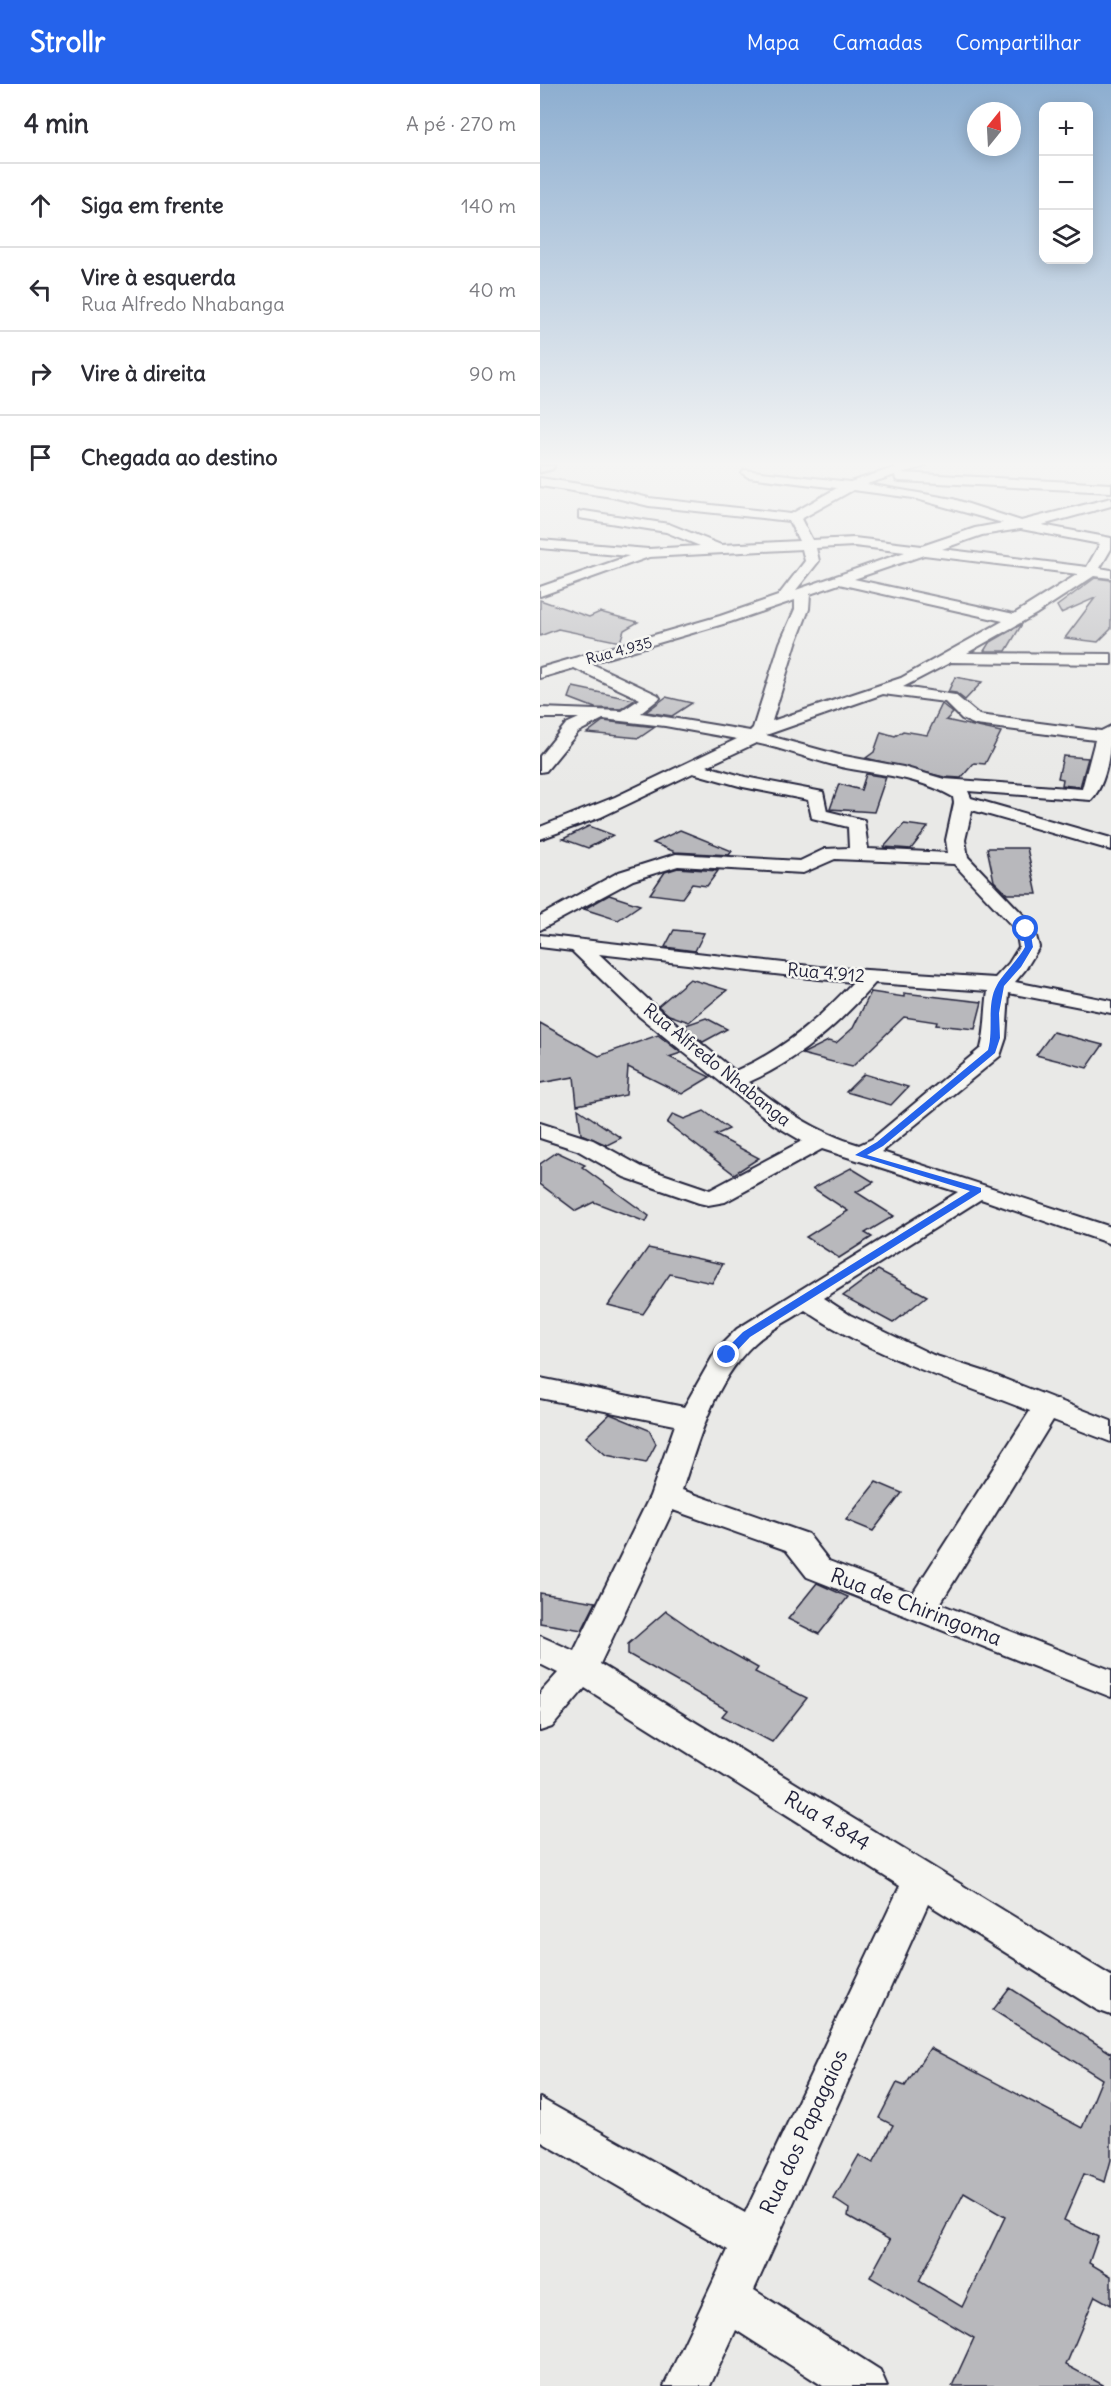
<!DOCTYPE html>
<html lang="pt">
<head>
<meta charset="utf-8">
<style>
	:root { --surface:#fff; --page:#f7f7f7; --text:#2b2b33; --muted:#7c7c81; --line:#e1e1e2; --accent:#2563eb }
	body { margin:0; font-family:Delius,sans-serif; background:var(--page); color:var(--text) }
	.controls { position:absolute; right:18px; top:18px; display:grid; overflow:hidden; border-radius:12px; box-shadow:0 3px 15px #0003 }
	.controls button { width:54px; height:54px; display:grid; place-items:center; padding:0; border:0; border-bottom:2px solid var(--line); background:var(--surface); color:var(--text); font:30px sans-serif }
	.compass { position:absolute; left:427px; top:18px; width:54px; height:54px; border-radius:50%; background:var(--surface); box-shadow:0 3px 15px #0003; rotate:18deg }
	.stop { position:absolute; width:18px; height:18px; margin:-14px; border:4px solid #2563eb; border-radius:50%; background:#fff }
	.stop.end { background:#2563eb; border-color:#fff; box-shadow:0 2px 6px #0008 }
	.list { margin:0; padding:0; list-style:none }
	h2 { display:flex; justify-content:space-between; align-items:center; height:78px; margin:0; padding:0 24px; font-size:26px }
	h2 small { font-size:20px; font-weight:400; color:var(--muted) }
	.list li { display:grid; grid-template-columns:39px 1fr auto; gap:18px; align-items:center; box-sizing:border-box; height:84px; padding:0 24px; border-top:2px solid var(--line) }
	.list b { display:block; font-size:22px; white-space:nowrap }
	.list p { margin:0; font-size:20px; white-space:nowrap; color:var(--muted) }
	.list em { font-size:20px; font-style:normal; color:var(--muted) }
	.icon { flex:none; width:33px; height:33px; fill:none; stroke:currentColor; stroke-width:2; stroke-linecap:round; stroke-linejoin:round }
	.map { position:relative; flex:none; width:571px; height:2302px; overflow:hidden }
	header { display:flex; align-items:center; gap:36px; box-sizing:border-box; height:84px; padding:0 30px; background:var(--accent); color:#fff }
	header strong { font-size:28px }
	nav { display:flex; gap:33px; margin-inline-start:auto; font-size:21px }
	main { display:flex }
	aside { flex:1; background:var(--surface) }
	.map>svg:first-child { display:block }
</style>
</head>
<body>
<header>
<strong>Strollr</strong>
<nav><a>Mapa</a><a>Camadas</a><a>Compartilhar</a></nav>
</header>
<main>
<aside>
<h2>4 min<small>A pé · 270 m</small></h2>
<ul class="list">
<li><svg class="icon" aria-label="ahead" viewBox="0 0 24 24"><path d="M12 20V5M6 11l6-6 6 6"/></svg><div><b>Siga em frente</b></div><em>140 m</em></li>
<li><svg class="icon" aria-label="left" viewBox="0 0 24 24"><path d="M17 20v-9H6M10 6l-5 5 5 5"/></svg><div><b>Vire à esquerda</b><p>Rua Alfredo Nhabanga</p></div><em>40 m</em></li>
<li><svg class="icon" aria-label="right" viewBox="0 0 24 24"><path d="M7 20v-9h11M14 6l5 5-5 5"/></svg><div><b>Vire à direita</b></div><em>90 m</em></li>
<li><svg class="icon" aria-label="arrive" viewBox="0 0 24 24"><path d="M6 21V4h12l-3 4 3 4H6"/></svg><div><b>Chegada ao destino</b></div></li>
</ul>
</aside>
<div class="map">
<svg width="571" height="2302" viewBox="0 0 571 2302">
	<rect width="100%" height="100%" fill="#e9e9e7"/>
	<filter id="ink" filterUnits="userSpaceOnUse"><feTurbulence type="fractalNoise" baseFrequency=".0167" numOctaves="2"/><feDisplacementMap in="SourceGraphic" scale="12" xChannelSelector="R" yChannelSelector="G"/><feConvolveMatrix kernelMatrix="1 2 1 2 8 2 1 2 1" color-interpolation-filters="sRGB"/></filter>
	<g filter="url(#ink)">
		<g fill="#b8b8bc" stroke="#22223b" stroke-width="1.5" fill-rule="evenodd">
			<path d="M555 494 571 496V545L558 558 525 554 555 514 521 529 517 522Z"/>
			<path d="M0 516 49 533 60 528 98 538 84 546 80 558 18 545 0 552Z"/>
			<path d="M482 540 466 567H444L449 559Z"/>
			<path d="M415 593 442 598 425 616 416 609 408 608Z"/>
			<path d="M33 603 95 616 81 625 55 624 29 614Z"/>
			<path d="M126 613 152 619 132 632 106 628Z"/>
			<path d="M402 620 413 629 406 636 461 648 445 680 434 679 421 694 404 693 326 674 334 668 341 648 355 652 363 647 387 651Z"/>
			<path d="M63 637 115 643 99 654 47 649Z"/>
			<path d="M523 672 548 674 540 703 522 701 523 695 518 694Z"/>
			<path d="M326 690 346 693 334 728 290 725 299 700 321 706Z"/>
			<path d="M364 740 388 743 371 765 344 763Z"/>
			<path d="M49 742 73 751 48 764 23 755Z"/>
			<path d="M140 746 192 767 189 771 135 768 113 759Z"/>
			<path d="M447 764H487L497 810H467L454 797Z"/>
			<path d="M138 784 178 787 167 802 152 800 142 814 110 810 125 788Z"/>
			<path d="M69 811 100 821 78 836 44 825Z"/>
			<path d="M134 846 164 849 155 867 125 863Z"/>
			<path d="M150 895 187 906 149 938 129 931 118 922Z"/>
			<path d="M331 908 364 913V909L442 918 435 945 396 941 397 938 364 933 312 983 262 970 288 957 296 959 313 944Z"/>
			<path d="M166 934 187 945 163 958 143 942Z"/>
			<path d="M0 939 59 972 118 951 141 969 129 973 170 993 142 1010 88 983 86 1011 37 1021 34 993 0 999Z"/>
			<path d="M513 948 563 961 547 984 496 971Z"/>
			<path d="M324 990 368 1003 351 1021 306 1008Z"/>
			<path d="M38 1025 81 1054 67 1061 41 1050Z"/>
			<path d="M164 1027 189 1045 175 1051 219 1074 194 1090 127 1039 133 1030 144 1035Z"/>
			<path d="M17 1068 45 1081 42 1083 109 1132 106 1138 54 1118 36 1127 0 1100V1080Z"/>
			<path d="M311 1084 334 1098 316 1108 354 1132 325 1149 332 1153 299 1174 266 1153 308 1127 273 1104Z"/>
			<path d="M108 1164 183 1180 172 1199 130 1190 103 1230 68 1221Z"/>
			<path d="M338 1186 387 1212 353 1239 303 1212Z"/>
			<path d="M70 1330 109 1346 116 1360 106 1379 66 1371 46 1353Z"/>
			<path d="M336 1398 362 1409 333 1447 306 1436Z"/>
			<path d="M277 1499 308 1513 279 1550 248 1535Z"/>
			<path d="M0 1509 56 1518 42 1546 0 1539Z"/>
			<path d="M126 1527 165 1554 218 1584 215 1588 267 1614 232 1658 182 1632 187 1626 88 1570V1560Z"/>
			<path d="M470 1904 571 1969V2076L565 2098 544 2090 524 2136 558 2153 549 2179 571 2192V2221L555 2212 526 2281 565 2302H412L434 2254 330 2193 350 2156 308 2132 309 2125 294 2115 319 2071 333 2079 353 2041 339 2034 357 1999 365 2002 390 1964 542 2044 562 1995 453 1926ZM424 2109 465 2133 422 2223 379 2197Z"/>
		</g>
		<g fill="none" stroke-linecap="round" stroke-linejoin="round">
			<defs>
				<path id="minor" d="M360 382H386L361 389 571 400V408L360 397 356 396 355 391 327 400 413 415 481 437 571 414V422L502 441 571 454V465L560 484 571 486V494L554 492 496 530 427 569 571 570V580L411 578 363 603 415 611 439 631 561 647 571 642C571 664 567 700 551 716L428 707 431 714 571 754V766L432 726 425 756 428 773 493 841 499 863 485 886 475 898 571 917V929L469 909 466 954 460 972 342 1068 571 1143V1160L441 1115 284 1214 310 1231 393 1271 449 1289 571 1337V1358L513 1336 400 1520 571 1586V1613L267 1493 246 1466 133 1426 60 1580 571 1892V1931L557 1926 388 1820 214 2206 340 2286 347 2302H283L196 2246 170 2302H124L188 2166 0 2057V2014L205 2129 360 1802 45 1604 12 1643 0 1647V1609L18 1589 0 1580V1552L34 1567 110 1412 135 1341 0 1314V1294L144 1323 177 1265 197 1245 418 1108 282 1065 185 1118 168 1121 159 1119 84 1093 37 1066 0 1054V1039L53 1056 102 1083 170 1106 262 1057 233 1040 100 933 32 867 0 863V851L279 883 455 894 469 879 479 863 476 846 414 780 295 775 263 789 138 782 93 796 0 846V832L79 788 136 770 260 777 285 765 309 764 308 743 272 734 268 716 203 703 153 689 61 733 0 755V743L75 713 197 655 125 642 63 635 38 648 6 687 0 688V672L26 640 39 634H0V624L82 627 100 615 34 584 0 594V584L180 532 238 512 265 477 262 465 109 473 0 512V503L89 472 0 464V456L108 465 160 462 126 448 39 434V428L44 427 129 440 181 461 259 457 249 437 109 422 72 413 0 402V394L72 405 109 414 251 430 297 404 208 393 202 389 204 386 310 398ZM313 406 373 414 463 439 435 444 382 462 314 454 272 456 261 435ZM480 445H481L560 460 547 483 402 465 442 451ZM314 462 365 468 256 506 279 477 276 464ZM384 471 538 490 474 530 314 495ZM299 500 463 537 361 594 232 637 256 559 269 525 270 510ZM255 516V525L240 559 213 644 210 647 101 629 120 614 118 611 50 579 190 538ZM343 610 405 618 422 635 436 641 555 656 542 705 404 695 363 683 299 671 226 651ZM216 659C245 665 273 676 301 683 340 691 379 693 413 713L414 719 406 756 408 769 328 765 324 736 287 727 283 708 205 693 167 682ZM59 870 279 895 313 898C279 935 242 967 195 987L116 923ZM335 899 448 907C445 926 446 946 441 964L332 1055 319 1061C276 1048 244 1026 209 998 260 975 298 941 335 899ZM265 1226C336 1274 412 1296 490 1327L373 1509 289 1477 268 1450 142 1406C159 1356 174 1296 215 1259 229 1246 249 1237 265 1226Z"/>
				<path id="major" d="M0 382H14L12 385 0 388Z"/>
			</defs>
			<use href="#minor" stroke="#22223b" stroke-width="4"/>
			<use href="#major" stroke="#22223b" stroke-width="5"/>
			<use href="#minor" fill="#f6f6f2" fill-rule="evenodd"/>
			<use href="#major" fill="#f6f6f2" fill-rule="evenodd"/>
		</g>
	</g>
	<linearGradient id="sky" x2="0" y2="1"><stop stop-color="#8daed0"/><stop offset="0.54" stop-color="#f5f5f4"/><stop offset="1" stop-color="#f5f5f4" stop-opacity="0"/></linearGradient>
	<rect width="571" height="704" fill="url(#sky)"/>
	<path fill="#2563eb" d="M486 843 490 845 493 863 481 883 464 902 459 929 460 954 455 969 343 1062 327 1071 441 1104V1108L210 1253 191 1273H183V1268L203 1248 430 1107 315 1071 337 1058 448 966C454 946 446 920 457 901 462 891 478 876 485 863L482 845Z"/>
	<g text-anchor="middle" stroke-width="5" stroke-linejoin="round" paint-order="stroke">
		<g font-size="15" fill="#22223b" stroke="#f6f6f2">
			<text transform="translate(79 567) rotate(-15)" y="5">Rua 4.935</text>
		</g>
		<g font-size="18" fill="#22223b" stroke="#f6f6f2">
			<text transform="translate(286 889) rotate(5)" y="6">Rua 4.912</text>
			<text transform="translate(177 981) rotate(39)" y="6">Rua Alfredo Nhabanga</text>
		</g>
		<g font-size="21" fill="#22223b" stroke="#f6f6f2">
			<text transform="translate(376 1523) rotate(21)" y="7">Rua de Chiringoma</text>
			<text transform="translate(287 1737) rotate(31)" y="7">Rua 4.844</text>
			<text transform="translate(264 2048) rotate(-65)" y="7">Rua dos Papagaios</text>
		</g>
	</g>
</svg>
<div class="controls">
<button>+</button>
<button>−</button>
<button><svg class="icon" aria-label="layers" viewBox="0 0 24 24"><path d="M12 4l9 5-9 5-9-5zM3 14l9 5 9-5"/></svg></button>
</div>
<svg class="compass" viewBox="-18 -18 36 36"><path d="M0-13l5 13h-10z" fill="#e53935"/><path d="M0 13l5-13h-10z" fill="#7c7c81"/></svg>
<div class="stop" style="left:486px;top:845px"></div>
<div class="stop end" style="left:187px;top:1271px"></div>
</div>
</main>
</body>
</html>
